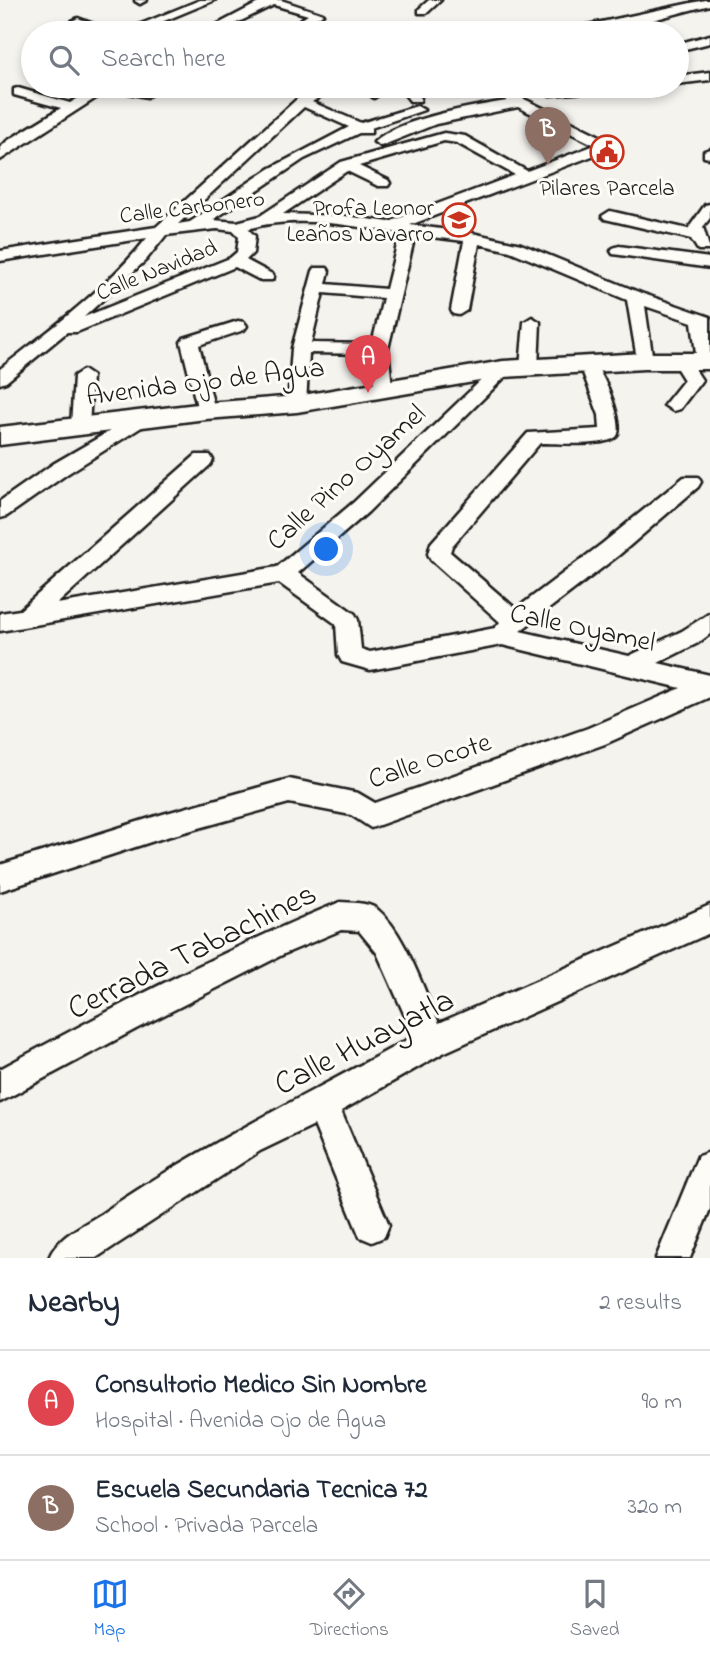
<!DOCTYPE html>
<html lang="en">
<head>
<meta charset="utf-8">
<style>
	:root { --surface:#fff; --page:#f2f2f3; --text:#1f2937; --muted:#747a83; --line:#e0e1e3; --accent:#1a73e8 }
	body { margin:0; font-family:"Indie Flower",sans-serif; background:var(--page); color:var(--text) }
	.you { position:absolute; left:327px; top:550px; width:24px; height:24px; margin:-18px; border:5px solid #fff; border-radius:50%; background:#1a73e8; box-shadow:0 0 0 10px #1a73e833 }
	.badge { display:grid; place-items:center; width:46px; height:46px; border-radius:50%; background:var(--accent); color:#fff; font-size:23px; font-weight:700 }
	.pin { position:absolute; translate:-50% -58px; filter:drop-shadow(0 2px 4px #0008) }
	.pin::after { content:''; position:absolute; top:37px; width:24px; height:21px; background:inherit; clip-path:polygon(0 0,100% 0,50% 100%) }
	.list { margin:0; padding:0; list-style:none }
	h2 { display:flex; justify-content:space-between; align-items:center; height:91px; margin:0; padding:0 28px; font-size:30px }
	h2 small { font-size:23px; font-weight:400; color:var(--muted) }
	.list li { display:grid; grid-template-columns:46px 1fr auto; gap:21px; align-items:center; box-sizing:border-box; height:105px; padding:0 28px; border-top:2px solid var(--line) }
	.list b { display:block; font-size:26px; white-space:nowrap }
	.list p { margin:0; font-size:23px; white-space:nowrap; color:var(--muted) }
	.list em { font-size:23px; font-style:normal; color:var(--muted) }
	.icon { flex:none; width:38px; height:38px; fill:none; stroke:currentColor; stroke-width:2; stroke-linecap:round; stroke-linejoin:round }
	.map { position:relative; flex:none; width:710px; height:1258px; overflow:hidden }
	.search { position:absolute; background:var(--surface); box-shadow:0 4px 10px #0003; left:21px; right:21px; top:21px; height:77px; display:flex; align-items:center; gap:18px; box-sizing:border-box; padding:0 24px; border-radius:38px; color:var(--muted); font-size:26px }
	.sheet { height:301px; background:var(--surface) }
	nav { display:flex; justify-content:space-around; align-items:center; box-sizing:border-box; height:98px; border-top:2px solid var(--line); background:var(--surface); font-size:19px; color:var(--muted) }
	nav a { display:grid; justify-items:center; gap:4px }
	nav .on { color:var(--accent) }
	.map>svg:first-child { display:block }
</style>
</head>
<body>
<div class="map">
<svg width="710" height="1258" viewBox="0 0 710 1258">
	<rect width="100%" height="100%" fill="#f4f3ee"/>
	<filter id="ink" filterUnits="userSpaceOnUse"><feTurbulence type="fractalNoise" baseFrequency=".0143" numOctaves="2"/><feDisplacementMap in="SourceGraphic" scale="14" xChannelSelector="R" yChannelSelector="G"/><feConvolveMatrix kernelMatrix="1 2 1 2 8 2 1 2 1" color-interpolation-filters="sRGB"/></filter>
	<g filter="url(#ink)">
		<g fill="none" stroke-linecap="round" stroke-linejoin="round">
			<defs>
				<g id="street">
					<path d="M147 0 140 4 135 1V0Z"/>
					<path d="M200 0H215L135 33H119Z"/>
					<path d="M264 0H281L323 14 293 33H279L308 15 274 5 216 33H201Z"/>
					<path d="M429 0H441L427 13H419V9Z"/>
					<path d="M705 0H710V5C661 17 609 35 558 33L564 30Z"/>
					<path d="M78 18 112 31 114 33H98L74 23 72 21Z"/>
					<path d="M710 35V43L677 51V44Z"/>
					<path d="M710 72V80L677 84V76Z"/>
					<path d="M99 86H130L153 93 147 97 110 89 0 160V148L7 141 61 108 14 95V89L18 88 70 103Z"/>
					<path d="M322 86H337L312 102 361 123 417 106 424 110 371 128V133H359L304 159 213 220 237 222 260 216 341 162 444 133 465 136 527 171 595 145 518 107 436 124 381 146 374 142C398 119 474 106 507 101L501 94 503 91 522 86H615L609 90 550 95 528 92 516 95 606 139 610 147 608 150 410 225 472 233 521 244 641 293 710 317V366H700L697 362 692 322 645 306 653 361 644 366 638 365 627 300 510 251 479 244 467 310 459 315 453 314 451 310 464 241 415 235 388 349 392 387 389 391H377L374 387 371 354 309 353 306 404 304 408H290L288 404 292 348 313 271 315 268H327L329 271 326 284 386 289 400 233C351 226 296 214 248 229L255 236 253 253 246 260 272 274 274 277 272 280H260L235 267 77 332H67L6 382 0 384V369C50 330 108 287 147 238L0 261V251L156 227 297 99ZM304 107 349 127 269 169 190 222 178 224ZM444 141 457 143 515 175 389 222 345 216 283 214 347 171 378 186H388L390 183 388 180 359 166ZM217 229 233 231 239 237 237 252 230 258 84 317 146 260 166 235ZM323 293 383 298 372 344 311 343Z"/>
					<path d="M359 86H372L380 94 374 98Z"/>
					<path d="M398 86H411L421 98 420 101H410Z"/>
					<path d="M710 149V158L704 157V151Z"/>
					<path d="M710 204V218L703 227 710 250H698L691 239 605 219 602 216 610 211 688 229 705 205Z"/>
					<path d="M619 246 710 258V268L613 254 611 251 613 248Z"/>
					<path d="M532 317 540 322 538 368 529 374 520 368 524 322Z"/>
					<path d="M238 321 244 322 247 326 244 330 199 345 215 411 213 415H199L181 342 184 338Z"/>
					<path d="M681 356 687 357 702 380 680 409 673 411 664 405 684 380 672 361Z"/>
					<path d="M589 360C601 363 627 428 616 437 603 447 558 443 540 443L452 546 450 552 516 609 603 543 684 477H698L701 482 698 487 619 555 520 631 629 656 682 631 710 613V634L698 643 658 663 710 675V697L605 744 371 828 351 815 289 803 163 838 0 891V865L163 814 289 779 358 793 375 803 588 728 681 688 502 645 370 670 342 662 338 655 336 624 279 583 0 631V613L20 610 196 455H210L213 460 210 465 57 604 277 567 354 502 497 365 503 363 512 369 509 373 368 512 298 573 355 614 358 620 361 649 370 652 495 628 500 622 431 560 428 554 431 543 528 433 600 429 599 415 580 365Z"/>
					<path d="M83 370 92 376 89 427 87 431H73L71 427 74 376Z"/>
					<path d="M141 413 148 415 150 419 148 423 67 474 7 516 0 518V501L53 464Z"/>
					<path d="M340 902C352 903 367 902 377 909 406 933 423 990 439 1023L710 905V933L443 1053 341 1111 389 1225 384 1237 372 1242 360 1237 314 1125 260 1151 96 1258H49C57 1237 82 1226 101 1214 200 1146 309 1094 414 1036L377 953 359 931 341 930 284 954 136 1029 0 1102V1069C111 1009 223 950 340 902Z"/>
					<path d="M710 1152V1209L690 1258H656L698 1156Z"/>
				</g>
				<path id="secondary" d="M644 353H710V369H644L503 377 297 412 206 419 0 445V427L206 403 297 396 503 361Z"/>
			</defs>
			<use href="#street" stroke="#1c1c1c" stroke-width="5"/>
			<use href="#secondary" stroke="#1c1c1c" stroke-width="5"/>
			<use href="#street" fill="#fdfcf7" fill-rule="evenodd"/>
			<use href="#secondary" fill="#fdfcf7" fill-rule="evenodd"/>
		</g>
	</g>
	<defs>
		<symbol id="civic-ring" viewBox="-11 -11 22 22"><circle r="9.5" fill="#fdfcf7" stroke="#c8321e" stroke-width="1.5"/><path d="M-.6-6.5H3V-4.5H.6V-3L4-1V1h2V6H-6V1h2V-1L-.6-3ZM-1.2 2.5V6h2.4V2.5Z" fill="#c8321e"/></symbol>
		<symbol id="school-ring" viewBox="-11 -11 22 22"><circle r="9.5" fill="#fdfcf7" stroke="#c8321e" stroke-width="1.5"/><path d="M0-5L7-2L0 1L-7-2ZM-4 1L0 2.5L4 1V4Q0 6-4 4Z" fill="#c8321e"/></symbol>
	</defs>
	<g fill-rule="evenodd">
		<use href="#civic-ring" x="588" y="133" width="38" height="38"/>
		<use href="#school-ring" x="440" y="201" width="38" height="38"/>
	</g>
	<g text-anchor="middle" stroke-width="6" stroke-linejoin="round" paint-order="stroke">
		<g font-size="23" fill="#1c1c1c" stroke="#fdfcf7">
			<text x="607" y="195">Pilares Parcela</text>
			<text x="434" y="215" text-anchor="end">Profa Leonor<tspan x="434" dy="26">Leaños Navarro</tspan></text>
		</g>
		<g font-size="23" fill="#1c1c1c" stroke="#fdfcf7">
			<text transform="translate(192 206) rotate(-7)" y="8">Calle Carbonero</text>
			<text transform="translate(156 269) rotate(-22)" y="8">Calle Navidad</text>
		</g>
		<g font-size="28" fill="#1c1c1c" stroke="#fdfcf7">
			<text transform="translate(205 380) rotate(-7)" y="10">Avenida Ojo de Agua</text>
			<text transform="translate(345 476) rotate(-42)" y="10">Calle Pino Oyamel</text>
			<text transform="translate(583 626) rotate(12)" y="10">Calle Oyamel</text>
			<text transform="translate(429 759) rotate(-18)" y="10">Calle Ocote</text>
		</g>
		<g font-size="33" fill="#1c1c1c" stroke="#fdfcf7">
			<text transform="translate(191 949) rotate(-26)" y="12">Cerrada Tabachines</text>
			<text transform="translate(363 1040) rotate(-27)" y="12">Calle Huayatla</text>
		</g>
	</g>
</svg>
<div class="you"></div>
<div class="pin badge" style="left:368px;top:393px;background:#e0444e">A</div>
<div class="pin badge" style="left:548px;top:165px;background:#8d6e63">B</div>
<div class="search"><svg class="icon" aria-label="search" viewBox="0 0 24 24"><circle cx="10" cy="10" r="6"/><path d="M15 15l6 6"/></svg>Search here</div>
</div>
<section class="sheet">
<h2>Nearby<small>2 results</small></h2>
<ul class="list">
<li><span class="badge" style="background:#e0444e">A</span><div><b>Consultorio Medico Sin Nombre</b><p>Hospital · Avenida Ojo de Agua</p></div><em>90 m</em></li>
<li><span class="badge" style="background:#8d6e63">B</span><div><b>Escuela Secundaria Tecnica 72</b><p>School · Privada Parcela</p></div><em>320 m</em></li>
</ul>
</section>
<nav>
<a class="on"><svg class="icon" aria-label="map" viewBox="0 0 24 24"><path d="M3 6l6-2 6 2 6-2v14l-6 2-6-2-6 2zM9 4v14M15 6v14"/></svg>Map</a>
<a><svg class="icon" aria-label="directions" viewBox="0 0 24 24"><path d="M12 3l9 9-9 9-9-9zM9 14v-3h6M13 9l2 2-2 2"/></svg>Directions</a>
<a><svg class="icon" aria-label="saved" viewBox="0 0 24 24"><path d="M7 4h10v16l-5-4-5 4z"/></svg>Saved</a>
</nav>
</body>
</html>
